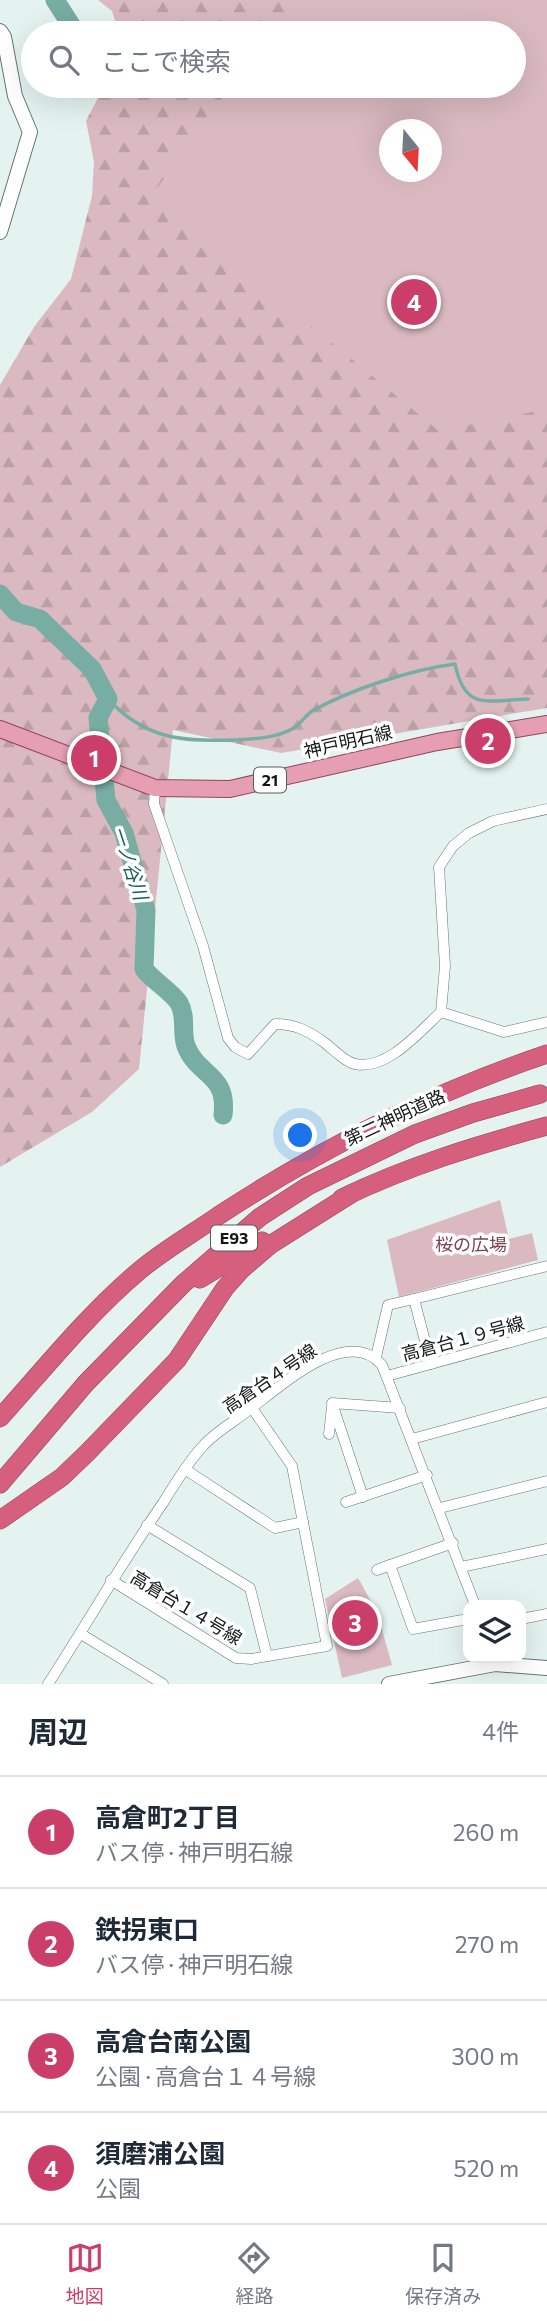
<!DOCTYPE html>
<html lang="ja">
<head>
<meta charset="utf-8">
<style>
	:root { --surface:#fff; --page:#f6f6f7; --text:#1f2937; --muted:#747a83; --line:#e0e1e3; --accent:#cc3e6a }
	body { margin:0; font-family:Commissioner,"Noto Sans JP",sans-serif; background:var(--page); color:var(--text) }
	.controls { position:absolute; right:21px; bottom:21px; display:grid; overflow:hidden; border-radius:14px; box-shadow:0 7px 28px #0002 }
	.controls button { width:63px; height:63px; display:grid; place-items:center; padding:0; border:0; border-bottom:2px solid var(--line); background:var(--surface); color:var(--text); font:35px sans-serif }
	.compass { position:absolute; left:379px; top:119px; width:63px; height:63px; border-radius:50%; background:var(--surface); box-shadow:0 7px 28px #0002; rotate:162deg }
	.you { position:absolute; left:301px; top:1136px; width:24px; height:24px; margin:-18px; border:5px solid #fff; border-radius:50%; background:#1a73e8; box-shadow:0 0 0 10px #1a73e833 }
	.badge { display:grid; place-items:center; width:46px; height:46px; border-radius:50%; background:var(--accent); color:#fff; font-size:23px; font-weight:700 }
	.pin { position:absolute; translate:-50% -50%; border:4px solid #fff; box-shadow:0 2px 7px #0006 }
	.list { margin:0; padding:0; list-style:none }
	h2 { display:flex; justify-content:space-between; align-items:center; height:91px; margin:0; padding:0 28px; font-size:30px }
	h2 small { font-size:23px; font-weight:400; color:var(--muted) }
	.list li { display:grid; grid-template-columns:46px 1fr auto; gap:21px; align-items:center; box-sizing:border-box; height:112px; padding:0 28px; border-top:2px solid var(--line) }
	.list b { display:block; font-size:26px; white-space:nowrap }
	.list p { margin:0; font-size:23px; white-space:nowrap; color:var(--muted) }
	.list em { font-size:23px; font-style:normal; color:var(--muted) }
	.icon { flex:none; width:38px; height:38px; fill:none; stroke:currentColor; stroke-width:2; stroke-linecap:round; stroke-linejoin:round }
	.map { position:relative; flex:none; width:547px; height:1684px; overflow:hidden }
	.search { position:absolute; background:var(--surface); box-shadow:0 7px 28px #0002; left:21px; right:21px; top:21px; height:77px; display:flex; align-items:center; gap:18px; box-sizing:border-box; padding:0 24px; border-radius:38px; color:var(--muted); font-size:26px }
	.sheet { height:539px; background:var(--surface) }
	nav { display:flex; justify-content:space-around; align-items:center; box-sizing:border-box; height:98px; border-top:2px solid var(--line); background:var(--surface); font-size:19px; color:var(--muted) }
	nav a { display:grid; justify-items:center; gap:4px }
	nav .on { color:var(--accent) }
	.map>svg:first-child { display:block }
</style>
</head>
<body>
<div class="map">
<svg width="547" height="1684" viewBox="0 0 547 1684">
	<defs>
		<pattern id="forest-firs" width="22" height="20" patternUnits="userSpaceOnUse" patternTransform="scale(1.75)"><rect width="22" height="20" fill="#dabac0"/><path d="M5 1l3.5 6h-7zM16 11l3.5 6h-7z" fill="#ba9fa4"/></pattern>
	</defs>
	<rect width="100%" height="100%" fill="#e4f3f0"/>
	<path fill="url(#forest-firs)" fill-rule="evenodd" d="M98 0H547V708L281 753 173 730 139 1069 92 1112 0 1167V385L34 327 71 279 92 196 94 162 86 121 104 86H514V33H119L112 11ZM390 130H432V172H390Z"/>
	<g fill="#dabac0" fill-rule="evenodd">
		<path d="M294 0H547V409L439 431 152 195 231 86H514V33H270ZM390 130H432V172H390Z"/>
		<path d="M500 1200 509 1239 532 1233 538 1260 399 1297 387 1240Z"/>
		<path d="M358 1578 377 1612 392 1665 342 1678 325 1599Z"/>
	</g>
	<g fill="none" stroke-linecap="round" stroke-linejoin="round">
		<path stroke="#77ada3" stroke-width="3.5" d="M108 699C145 739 182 742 235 740 253 739 276 738 292 729 300 725 305 716 312 711 352 689 410 670 455 664 465 712 487 700 528 699"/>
		<g stroke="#77ada3" stroke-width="19">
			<path d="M55 0 71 25"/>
			<path d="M0 594 16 612 40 619 92 669 108 699 98 718 106 800 124 833 146 910 144 969C153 981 171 991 179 1003 187 1017 181 1032 186 1046 198 1077 228 1073 223 1115"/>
		</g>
		<defs>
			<g id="street">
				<path d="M155 788 154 804 203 946 228 1038 235 1047 248 1054 275 1024C295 1024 309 1031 325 1043 333 1049 345 1062 355 1064 387 1071 420 1031 441 1012L445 966 439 867 453 846 469 833 493 821 547 809"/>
				<path d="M441 1012 504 1032 547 1022"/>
				<path d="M376 1357 388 1305 414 1299"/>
				<path d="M431 1364 414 1299 547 1266"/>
				<path d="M387 1376 547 1332"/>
				<path d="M329 1434 332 1407"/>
				<path d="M412 1439 547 1402"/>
				<path d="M186 1470 275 1528 303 1522"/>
				<path d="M363 1497 332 1403 400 1408"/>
				<path d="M346 1502 427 1475"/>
				<path d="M440 1508 547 1481"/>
				<path d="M147 1525 250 1588 267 1656"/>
				<path d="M453 1543 390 1565 413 1629 468 1619"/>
				<path d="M461 1567 547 1549"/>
				<path d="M377 1570 390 1565"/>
				<path d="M111 1580 236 1658 251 1659 327 1646 292 1466 252 1408"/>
				<path d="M521 1619 547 1614"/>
				<path d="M81 1634 163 1684"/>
				<path d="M48 1684C87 1624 122 1562 163 1503 175 1484 187 1463 203 1446 215 1432 234 1422 249 1410 280 1387 347 1324 382 1365L475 1605"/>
			</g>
			<g id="secondary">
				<path d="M0 31 4 37 15 96 30 132 0 232"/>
				<path d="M389 1684 495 1664 547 1668"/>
			</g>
			<path id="primary" d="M0 729 155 788 230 789 437 742 547 724"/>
			<g id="highway">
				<path d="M342 1198C408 1166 477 1145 547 1126"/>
				<path d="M200 1279 262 1241"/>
				<path d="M0 1418C45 1368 88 1314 139 1271 164 1250 192 1234 218 1216 320 1149 431 1093 547 1054"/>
				<path d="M0 1484 86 1383 183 1284 260 1217 308 1186 415 1134 473 1113 540 1094"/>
				<path d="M0 1520 62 1477 87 1453 177 1360 225 1288 242 1269 270 1245 351 1194"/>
			</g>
		</defs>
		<use href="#street" stroke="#677572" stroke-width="11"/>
		<use href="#secondary" stroke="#677572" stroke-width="16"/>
		<use href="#primary" stroke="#91465a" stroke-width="18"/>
		<use href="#highway" stroke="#91465a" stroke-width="19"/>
		<use href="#street" stroke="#fff" stroke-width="10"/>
		<use href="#secondary" stroke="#fff" stroke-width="14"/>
		<use href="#primary" stroke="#e69fb2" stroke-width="16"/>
		<use href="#highway" stroke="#d65f7e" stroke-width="18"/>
	</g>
	<g text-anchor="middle" stroke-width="7" stroke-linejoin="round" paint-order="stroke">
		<g fill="#fff" stroke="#595d5d" stroke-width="2">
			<rect x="254" y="767.5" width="32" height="25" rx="5"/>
			<rect x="211" y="1225.5" width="46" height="25" rx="5"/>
		</g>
		<g font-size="16" font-weight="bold" fill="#121817">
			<text x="270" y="786">21</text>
			<text x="234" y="1244">E93</text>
		</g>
		<g font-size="18" fill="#121817" stroke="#fff">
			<text transform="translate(348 742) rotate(-13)" y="6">神戸明石線</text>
			<text transform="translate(395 1118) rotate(-25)" y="6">第二神明道路</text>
			<text transform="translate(463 1339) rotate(-15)" y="6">高倉台１９号線</text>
			<text transform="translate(270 1379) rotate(-34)" y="6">高倉台４号線</text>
			<text transform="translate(186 1608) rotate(31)" y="6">高倉台１４号線</text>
		</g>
		<g font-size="18" fill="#814150" stroke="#fff">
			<text x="471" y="1251">桜の広場</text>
		</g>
		<g font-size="19" font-style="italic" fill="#196258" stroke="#fff">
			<text transform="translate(130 863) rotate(72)" y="7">一ノ谷川</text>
		</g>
	</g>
</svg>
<div class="controls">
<button><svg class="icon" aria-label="layers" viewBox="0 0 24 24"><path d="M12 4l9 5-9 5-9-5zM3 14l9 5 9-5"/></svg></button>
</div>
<svg class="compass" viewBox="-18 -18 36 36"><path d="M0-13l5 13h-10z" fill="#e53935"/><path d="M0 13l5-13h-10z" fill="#747a83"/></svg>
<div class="you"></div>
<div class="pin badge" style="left:94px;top:758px">1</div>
<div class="pin badge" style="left:488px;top:741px">2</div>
<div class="pin badge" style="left:355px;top:1623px">3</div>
<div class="pin badge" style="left:414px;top:302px">4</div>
<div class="search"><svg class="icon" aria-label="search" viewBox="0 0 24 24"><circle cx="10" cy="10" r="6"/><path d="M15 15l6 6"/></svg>ここで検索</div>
</div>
<section class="sheet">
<h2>周辺<small>4件</small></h2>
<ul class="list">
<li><span class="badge">1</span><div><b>高倉町2丁目</b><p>バス停 · 神戸明石線</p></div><em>260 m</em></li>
<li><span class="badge">2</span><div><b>鉄拐東口</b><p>バス停 · 神戸明石線</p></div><em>270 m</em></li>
<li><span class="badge">3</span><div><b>高倉台南公園</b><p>公園 · 高倉台１４号線</p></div><em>300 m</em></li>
<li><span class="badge">4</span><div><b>須磨浦公園</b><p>公園</p></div><em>520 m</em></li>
</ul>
</section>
<nav>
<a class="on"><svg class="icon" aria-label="map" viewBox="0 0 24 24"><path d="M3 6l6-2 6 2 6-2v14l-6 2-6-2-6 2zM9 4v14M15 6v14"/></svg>地図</a>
<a><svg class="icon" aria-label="directions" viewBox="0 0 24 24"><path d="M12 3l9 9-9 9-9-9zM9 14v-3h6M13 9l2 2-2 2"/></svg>経路</a>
<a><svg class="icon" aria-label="saved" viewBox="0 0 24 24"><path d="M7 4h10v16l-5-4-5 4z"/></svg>保存済み</a>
</nav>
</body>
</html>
